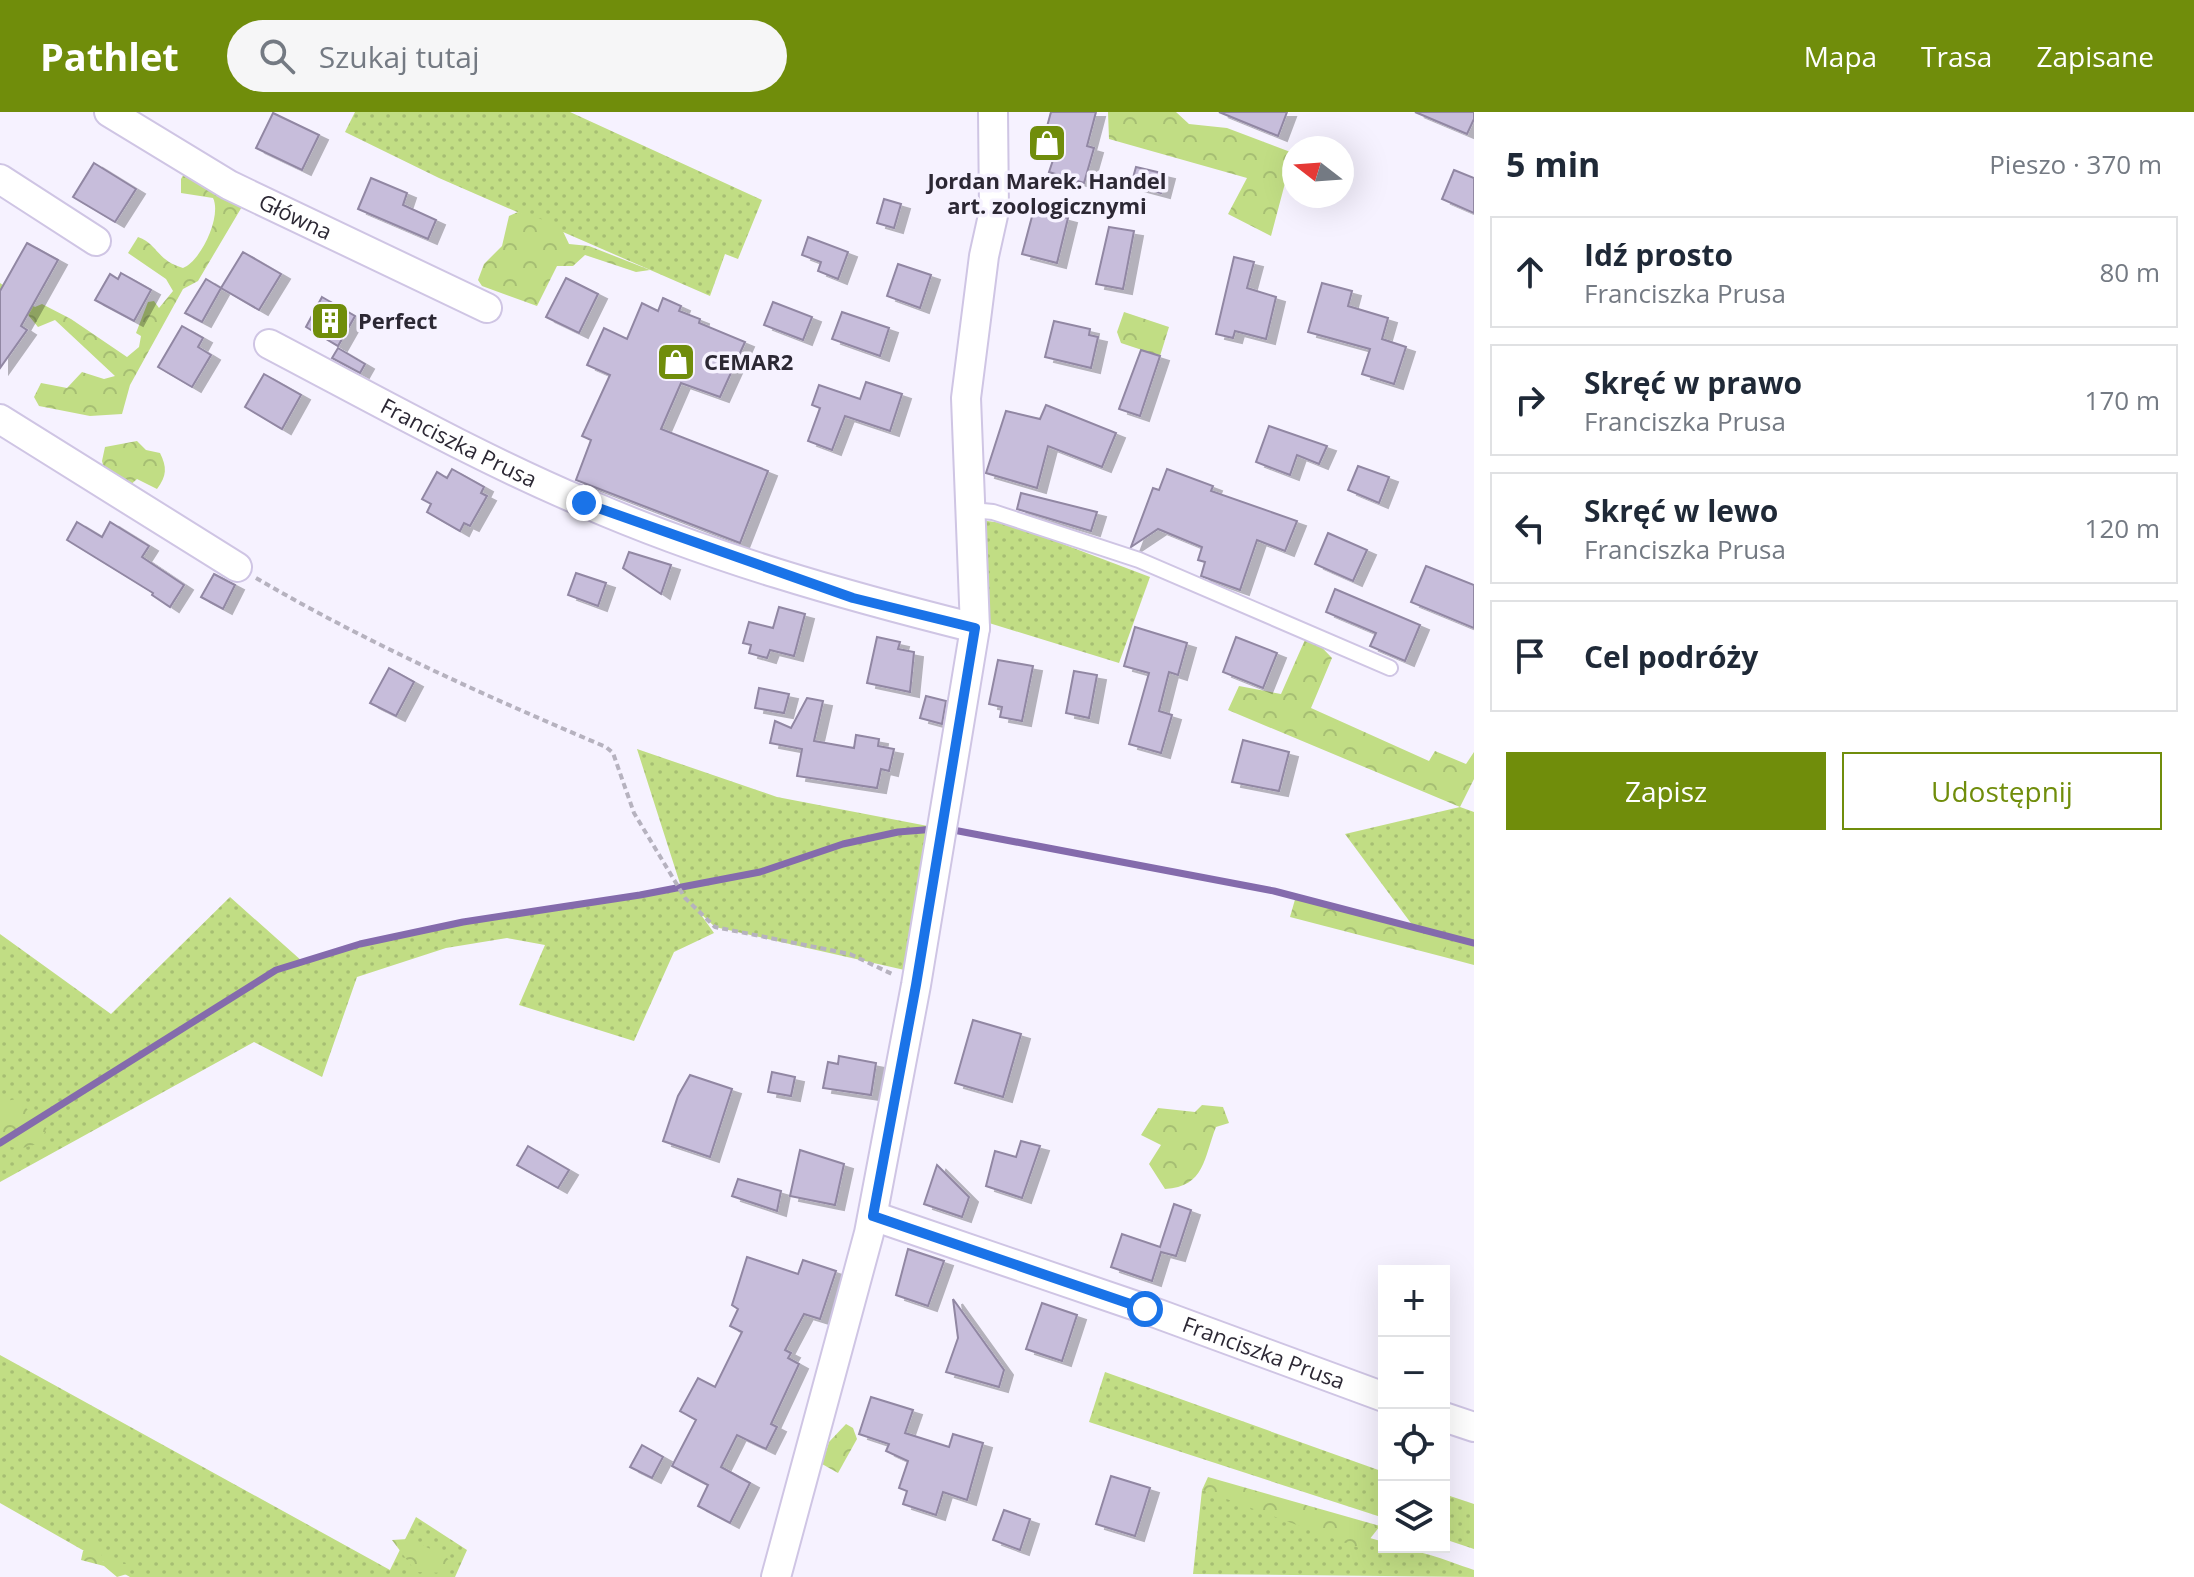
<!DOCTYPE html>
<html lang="pl">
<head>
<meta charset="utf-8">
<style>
	:root { --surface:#fff; --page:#f6f6f7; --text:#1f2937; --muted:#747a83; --line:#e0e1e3; --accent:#708d0b }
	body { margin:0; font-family:"Open Sans",sans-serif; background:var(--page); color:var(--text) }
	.controls { position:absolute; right:24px; bottom:24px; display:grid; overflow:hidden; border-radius:0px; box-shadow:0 8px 32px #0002 }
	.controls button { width:72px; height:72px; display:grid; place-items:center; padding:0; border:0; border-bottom:2px solid var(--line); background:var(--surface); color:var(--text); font:40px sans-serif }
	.compass { position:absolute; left:1282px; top:24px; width:72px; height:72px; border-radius:50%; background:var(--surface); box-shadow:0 8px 32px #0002; rotate:287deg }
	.stop { position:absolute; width:24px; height:24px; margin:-18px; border:6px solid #1a73e8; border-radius:50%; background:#fff }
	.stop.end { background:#1a73e8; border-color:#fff; box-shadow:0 2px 8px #0008 }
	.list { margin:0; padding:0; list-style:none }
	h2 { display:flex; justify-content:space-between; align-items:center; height:104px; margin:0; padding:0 32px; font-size:34px }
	h2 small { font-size:26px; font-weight:400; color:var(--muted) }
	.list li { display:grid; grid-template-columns:52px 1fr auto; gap:24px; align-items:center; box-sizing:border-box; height:112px; margin:0 16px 16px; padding:0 16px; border:2px solid var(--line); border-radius:0px }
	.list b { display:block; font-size:30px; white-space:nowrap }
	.list p { margin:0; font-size:26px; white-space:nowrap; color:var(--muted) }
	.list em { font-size:26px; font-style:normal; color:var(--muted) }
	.actions { display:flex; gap:16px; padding:24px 32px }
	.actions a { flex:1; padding:18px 0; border:2px solid var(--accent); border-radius:0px; text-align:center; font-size:28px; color:var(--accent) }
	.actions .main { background:var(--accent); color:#fff }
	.icon { flex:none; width:44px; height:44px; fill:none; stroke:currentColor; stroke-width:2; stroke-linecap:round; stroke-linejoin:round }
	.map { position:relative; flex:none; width:1474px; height:1465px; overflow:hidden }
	header { display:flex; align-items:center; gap:48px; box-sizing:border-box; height:112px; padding:0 40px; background:var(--accent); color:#fff }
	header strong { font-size:38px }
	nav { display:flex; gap:44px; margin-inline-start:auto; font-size:28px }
	.search { width:560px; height:72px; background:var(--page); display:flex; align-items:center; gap:20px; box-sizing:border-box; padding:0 28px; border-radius:44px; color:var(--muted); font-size:30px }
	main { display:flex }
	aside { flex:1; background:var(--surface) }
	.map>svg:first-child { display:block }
</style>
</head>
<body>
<header>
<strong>Pathlet</strong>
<div class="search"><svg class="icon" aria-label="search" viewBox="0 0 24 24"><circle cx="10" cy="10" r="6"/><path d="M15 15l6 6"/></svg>Szukaj tutaj</div>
<nav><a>Mapa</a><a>Trasa</a><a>Zapisane</a></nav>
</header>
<main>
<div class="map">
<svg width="1474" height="1465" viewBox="0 0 1474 1465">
	<defs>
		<pattern id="grass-dots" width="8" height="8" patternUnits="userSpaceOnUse" patternTransform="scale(2)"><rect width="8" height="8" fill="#c1dd84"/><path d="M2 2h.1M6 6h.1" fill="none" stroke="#a6be73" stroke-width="1.8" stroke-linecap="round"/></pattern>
		<pattern id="forest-crowns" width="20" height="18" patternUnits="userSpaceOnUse" patternTransform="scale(2)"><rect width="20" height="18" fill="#c1dd84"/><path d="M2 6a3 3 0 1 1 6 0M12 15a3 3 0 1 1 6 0" fill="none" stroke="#a6be73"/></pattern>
		<filter id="shadow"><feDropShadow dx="9" dy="5" stdDeviation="0" flood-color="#0004"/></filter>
	</defs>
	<rect width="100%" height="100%" fill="#f6f2ff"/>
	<g fill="url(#grass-dots)">
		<path d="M355 0H570L762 88 738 147 725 142 710 184 439 66 345 20Z"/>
		<path d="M980 408 1010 412 1150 465 1119 551 989 511Z"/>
		<path d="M637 637 777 685 933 715 909 859 715 815 699 800 714 821 674 840 634 929 519 893 545 833 507 826 446 836 357 865 322 965 254 930 0 1070V822L111 902 230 785 303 850 422 819 682 778Z"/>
		<path d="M1460 695 1474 700V853L1444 845 1443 822 1413 814 1345 722Z"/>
		<path d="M0 1243 390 1458 416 1405 467 1438 455 1465H130L0 1391Z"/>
		<path d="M1105 1260 1384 1360V1406L1089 1310Z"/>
		<path d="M1202 1378 1384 1430V1435C1414 1435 1445 1448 1474 1458V1465L1193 1462Z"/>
		<path d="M1444 1382 1474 1392V1437L1444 1427Z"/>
	</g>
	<g fill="url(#forest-crowns)">
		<path d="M1108 0H1176L1189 12 1227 16 1293 41 1271 124 1228 102 1247 66 1109 27Z"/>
		<path d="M186 58 243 93 198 169 183 177 130 273 122 302 90 304 39 294 34 285 41 271 67 276 82 260 104 267 115 264 55 208 38 215 24 198 0 181V171L35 195 42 192 71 207 127 245 139 235 141 224 136 221 148 190 154 189 159 196 173 179 166 167 128 141 138 125C158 132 156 148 183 156 201 149 222 104 213 86L181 81V67Z"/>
		<path d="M518 100 560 113 569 132 589 134 650 158 636 160 585 143 573 154H557L537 194 482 174 478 168 484 152 502 134 509 104Z"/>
		<path d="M1124 200 1169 215 1160 244 1121 231 1117 220Z"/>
		<path d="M137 329 146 338 160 341C167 355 167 364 157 377L137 367 127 376 106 364 102 349 105 335Z"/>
		<path d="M1308 521 1332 546 1311 596 1429 649 1435 639 1466 652 1474 640V667L1460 695 1228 598 1239 574 1281 582Z"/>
		<path d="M1296 784 1447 823 1444 845 1290 805Z"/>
		<path d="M17 987 47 1017 37 1032 19 1037 0 1032V990Z"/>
		<path d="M1202 993 1223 995 1229 1011 1216 1015C1204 1045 1205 1075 1165 1077L1149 1052 1161 1033 1141 1023 1158 996 1195 1000Z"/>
		<path d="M846 1312 853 1316 857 1327 838 1361 822 1352 829 1330Z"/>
		<path d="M1208 1365 1380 1414 1362 1437 1202 1378Z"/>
		<path d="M408 1427 444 1443 451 1450 447 1461 416 1460 392 1428Z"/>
		<path d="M92 1432 101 1439 103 1450 118 1448 126 1452 127 1462 117 1465 104 1454 81 1448 83 1439Z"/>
	</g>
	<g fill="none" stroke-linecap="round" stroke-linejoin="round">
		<g stroke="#846bac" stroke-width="7">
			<path d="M948 717 1274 779 1474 831"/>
			<path d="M0 1031 276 858 360 832 463 810 640 783 760 760 843 732 898 720 936 717"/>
		</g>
	</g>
	<g fill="#c7bddb" stroke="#9187a3" stroke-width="2" filter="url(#shadow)">
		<path d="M1051 0H1096L1087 34 1094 36 1084 71 1049 60 1054 45 1040 40Z"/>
		<path d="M1219 0H1287L1278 24Z"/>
		<path d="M1415 0H1474V7L1467 22Z"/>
		<path d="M273 1 319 23 302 58 256 36Z"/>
		<path d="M94 51 136 77 115 110 73 85Z"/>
		<path d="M1136 55 1166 62 1161 81 1131 73Z"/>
		<path d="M1454 58 1474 66V101L1442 87Z"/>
		<path d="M371 66 407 81 403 93 436 108 428 127 358 97Z"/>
		<path d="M884 87 901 92 894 116 877 111Z"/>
		<path d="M1034 97 1068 106 1057 151 1022 142Z"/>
		<path d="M1109 115 1134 119 1123 177 1096 172Z"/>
		<path d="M808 125 848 140 838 167 818 159 821 150 802 143Z"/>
		<path d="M27 131 58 148 21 214 27 218 0 256V179Z"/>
		<path d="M243 140 281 162 259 198 221 176Z"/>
		<path d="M1234 145 1254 150 1247 176 1276 185 1266 227 1235 219 1233 226 1216 222Z"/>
		<path d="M898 152 931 163 920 196 887 184Z"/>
		<path d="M121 161 151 178 134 209 95 188 110 162 118 167Z"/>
		<path d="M566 166 598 182 579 221 546 205Z"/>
		<path d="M206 167 221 176 202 210 185 201Z"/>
		<path d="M1322 171 1352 179 1348 194 1388 206 1382 227 1406 235 1394 272 1362 262 1370 237 1308 220Z"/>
		<path d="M322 185 355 204 338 234 306 215Z"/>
		<path d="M663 186 681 194 679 199 700 207 699 211 745 230 720 285 681 271 661 317 768 359 740 431 576 368 591 328 582 324 610 263 587 253 604 216 627 227 642 191 658 199Z"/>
		<path d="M773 190 812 205 803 228 764 213Z"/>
		<path d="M842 200 889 216 880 244 832 227Z"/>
		<path d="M1054 209 1090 217 1089 223 1098 225 1091 256 1045 245Z"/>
		<path d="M182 214 203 226 198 235 211 243 192 275 158 255Z"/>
		<path d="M338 236 365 252 360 261 332 246Z"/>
		<path d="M1141 238 1160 244 1140 304 1119 297Z"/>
		<path d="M264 262 301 283 282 317 245 295Z"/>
		<path d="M866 270 902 282 890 319 845 304 832 338 808 329 820 296 812 293 819 273 860 287Z"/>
		<path d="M1046 293 1116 321 1102 355 1048 334 1037 376 986 361 1006 299 1040 307Z"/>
		<path d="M1269 314 1327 334 1319 352 1297 343 1290 363 1256 350Z"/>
		<path d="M1358 354 1389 365 1379 391 1348 378Z"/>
		<path d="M452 357 484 375 481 381 487 384 470 414 464 411 460 419 427 400 431 392 422 387 437 360 447 366Z"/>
		<path d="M1167 357 1213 374 1211 379 1297 409 1285 439 1257 428 1240 478 1201 464 1205 450 1198 448 1202 435 1158 417 1131 435 1153 376 1159 378Z"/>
		<path d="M1021 381 1097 400 1091 419 1017 397Z"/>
		<path d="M77 410 102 425 110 410 149 434 142 445 184 473 170 495 152 483 153 481 67 428Z"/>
		<path d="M1328 421 1367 438 1353 469 1315 452Z"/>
		<path d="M629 440 671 453 661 482 623 456Z"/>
		<path d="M1426 454 1474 473V516L1411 490Z"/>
		<path d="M576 461 606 471 598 494 568 483Z"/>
		<path d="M214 462 235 473 223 497 201 485Z"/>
		<path d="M1335 477 1420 513 1405 549 1370 534 1376 521 1326 500Z"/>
		<path d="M779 495 805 502 794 544 770 538 767 546 749 541 751 533 743 531 749 510 773 516Z"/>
		<path d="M1135 515 1187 531 1178 563 1169 560 1159 599 1172 603 1161 641 1129 632 1149 561 1124 554Z"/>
		<path d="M877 525 900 530 898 537 914 540 910 580 867 571Z"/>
		<path d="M1236 525 1277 541 1263 576 1223 560Z"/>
		<path d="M998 548 1033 554 1022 609 1000 605 1002 595 989 592Z"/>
		<path d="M389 556 414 570 396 604 370 591Z"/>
		<path d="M1074 559 1097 563 1089 606 1066 601Z"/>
		<path d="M759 576 789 582 784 601 755 596Z"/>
		<path d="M926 584 946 589 942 612 920 606Z"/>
		<path d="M807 586 823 589 814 629 854 636 856 623 879 627 878 634 894 637 889 659 881 657 877 676 797 664 802 637 770 631 775 609 791 616Z"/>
		<path d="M1243 628 1289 640 1279 679 1232 670Z"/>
		<path d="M973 908 1021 922 1003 985 955 971Z"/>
		<path d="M839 944 876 951 871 983 823 976 828 950 838 952Z"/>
		<path d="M772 960 795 965 791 984 768 980Z"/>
		<path d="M690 963 732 977 710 1045 663 1029 678 984Z"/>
		<path d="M1021 1029 1040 1034 1022 1086 986 1074 995 1039 1016 1045Z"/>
		<path d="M528 1034 569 1058 558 1076 517 1053Z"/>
		<path d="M800 1038 844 1052 835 1093 790 1084Z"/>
		<path d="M937 1053 969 1085 962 1105 924 1092Z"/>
		<path d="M738 1067 781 1079 777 1099 732 1084Z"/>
		<path d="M1174 1092 1191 1098 1176 1144 1161 1140 1152 1169 1111 1155 1122 1122 1160 1135Z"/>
		<path d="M908 1137 944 1149 928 1194 896 1183Z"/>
		<path d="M747 1145 798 1162 803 1148 836 1159 820 1207 804 1202 785 1238 791 1241 788 1246 799 1252 771 1312 777 1315 766 1337 737 1323 721 1355 750 1371 730 1411 698 1394 708 1373 672 1354 696 1308 680 1299 698 1266 715 1275 742 1220 730 1214 738 1197 732 1193Z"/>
		<path d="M953 1187 1004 1258 999 1275 946 1260 958 1226Z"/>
		<path d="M1042 1191 1077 1203 1062 1249 1026 1237Z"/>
		<path d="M871 1285 913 1298 905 1321 949 1335 953 1322 983 1331 967 1388 943 1380 936 1403 903 1392 907 1379 899 1376 908 1349 886 1339 889 1332 859 1322Z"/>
		<path d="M642 1333 663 1345 652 1366 630 1355Z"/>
		<path d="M1111 1364 1150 1376 1135 1424 1096 1412Z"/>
		<path d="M1004 1398 1030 1407 1020 1438 993 1428Z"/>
	</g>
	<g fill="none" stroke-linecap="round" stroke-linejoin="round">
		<defs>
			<path id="service" d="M972 398 993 400 1139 448 1390 556"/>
			<g id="minor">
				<path id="s1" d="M109 0 229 73 487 196"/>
				<path d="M0 67 96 129"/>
				<path id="s2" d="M269 232C372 286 475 344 583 390 709 445 843 483 975 516"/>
				<path d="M0 307 237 455"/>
				<path id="s3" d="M873 1104 1145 1197 1384 1285"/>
				<path d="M1444 1305 1474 1315"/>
				<path d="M776 1465 869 1121 916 873 975 516 966 286 984 144 994 99 993 0"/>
			</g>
		</defs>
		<use href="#service" stroke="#cfc5e4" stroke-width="18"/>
		<use href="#minor" stroke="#cfc5e4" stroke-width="32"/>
		<path stroke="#b6b2bf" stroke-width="4" stroke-dasharray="6 4" stroke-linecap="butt" d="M256 466C369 532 486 584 606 635L613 641 634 701 685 786 715 815 850 842 892 862"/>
		<use href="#service" stroke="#fff" stroke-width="14"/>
		<use href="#minor" stroke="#fff" stroke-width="28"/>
	</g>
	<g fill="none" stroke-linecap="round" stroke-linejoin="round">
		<path stroke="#1a73e8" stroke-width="10" d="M584 391 853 486 975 516 916 873 873 1104 1145 1197"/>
	</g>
	<defs>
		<symbol id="shop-square" viewBox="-11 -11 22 22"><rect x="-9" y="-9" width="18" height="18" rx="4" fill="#708d0b" stroke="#f6f2ff"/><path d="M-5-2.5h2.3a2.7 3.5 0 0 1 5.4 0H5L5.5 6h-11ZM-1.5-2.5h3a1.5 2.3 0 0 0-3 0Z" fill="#fff"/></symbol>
		<symbol id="building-square" viewBox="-11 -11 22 22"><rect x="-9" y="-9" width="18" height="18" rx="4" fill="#708d0b" stroke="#f6f2ff"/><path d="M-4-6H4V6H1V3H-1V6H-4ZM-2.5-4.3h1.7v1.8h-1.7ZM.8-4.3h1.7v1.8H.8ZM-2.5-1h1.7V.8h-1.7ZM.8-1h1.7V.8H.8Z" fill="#fff"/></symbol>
	</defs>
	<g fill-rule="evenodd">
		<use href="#shop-square" x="1025" y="9" width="44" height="44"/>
		<use href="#building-square" x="308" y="187" width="44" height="44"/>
		<use href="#shop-square" x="654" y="228" width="44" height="44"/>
	</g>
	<g text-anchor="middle" stroke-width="7" stroke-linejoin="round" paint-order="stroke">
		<g font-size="22" font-weight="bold" fill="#2c2834" stroke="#f6f2ff" text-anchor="start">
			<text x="1047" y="77" text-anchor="middle">Jordan Marek. Handel<tspan x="1047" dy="25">art. zoologicznymi</tspan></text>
			<text x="358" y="217">Perfect</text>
			<text x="704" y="258">CEMAR2</text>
		</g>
		<g font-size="22" fill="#2c2834" stroke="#f6f2ff">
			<text dy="8" stroke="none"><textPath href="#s1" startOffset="214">Główna</textPath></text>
			<text dy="8" stroke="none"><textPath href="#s2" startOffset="214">Franciszka Prusa</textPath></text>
			<text dy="8" stroke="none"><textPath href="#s3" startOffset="414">Franciszka Prusa</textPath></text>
		</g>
	</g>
</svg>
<div class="controls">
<button>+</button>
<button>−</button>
<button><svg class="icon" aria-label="locate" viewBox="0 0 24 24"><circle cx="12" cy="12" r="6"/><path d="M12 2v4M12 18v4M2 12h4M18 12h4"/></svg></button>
<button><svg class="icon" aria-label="layers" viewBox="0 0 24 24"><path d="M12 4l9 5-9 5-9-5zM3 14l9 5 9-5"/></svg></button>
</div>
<svg class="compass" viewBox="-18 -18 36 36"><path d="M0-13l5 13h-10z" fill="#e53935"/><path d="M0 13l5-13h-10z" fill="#747a83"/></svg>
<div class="stop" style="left:1145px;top:1197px"></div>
<div class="stop end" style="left:584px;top:391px"></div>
</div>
<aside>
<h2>5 min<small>Pieszo · 370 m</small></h2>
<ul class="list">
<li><svg class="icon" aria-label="ahead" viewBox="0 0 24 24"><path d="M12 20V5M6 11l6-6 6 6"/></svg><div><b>Idź prosto</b><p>Franciszka Prusa</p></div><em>80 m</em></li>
<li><svg class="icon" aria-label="right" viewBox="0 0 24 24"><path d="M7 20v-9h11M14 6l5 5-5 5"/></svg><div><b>Skręć w prawo</b><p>Franciszka Prusa</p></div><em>170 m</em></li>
<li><svg class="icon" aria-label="left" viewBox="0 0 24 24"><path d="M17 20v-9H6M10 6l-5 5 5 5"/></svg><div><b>Skręć w lewo</b><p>Franciszka Prusa</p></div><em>120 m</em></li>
<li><svg class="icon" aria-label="arrive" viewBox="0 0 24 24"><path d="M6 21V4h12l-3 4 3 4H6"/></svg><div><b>Cel podróży</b></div></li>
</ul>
<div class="actions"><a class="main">Zapisz</a><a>Udostępnij</a></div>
</aside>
</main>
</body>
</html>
